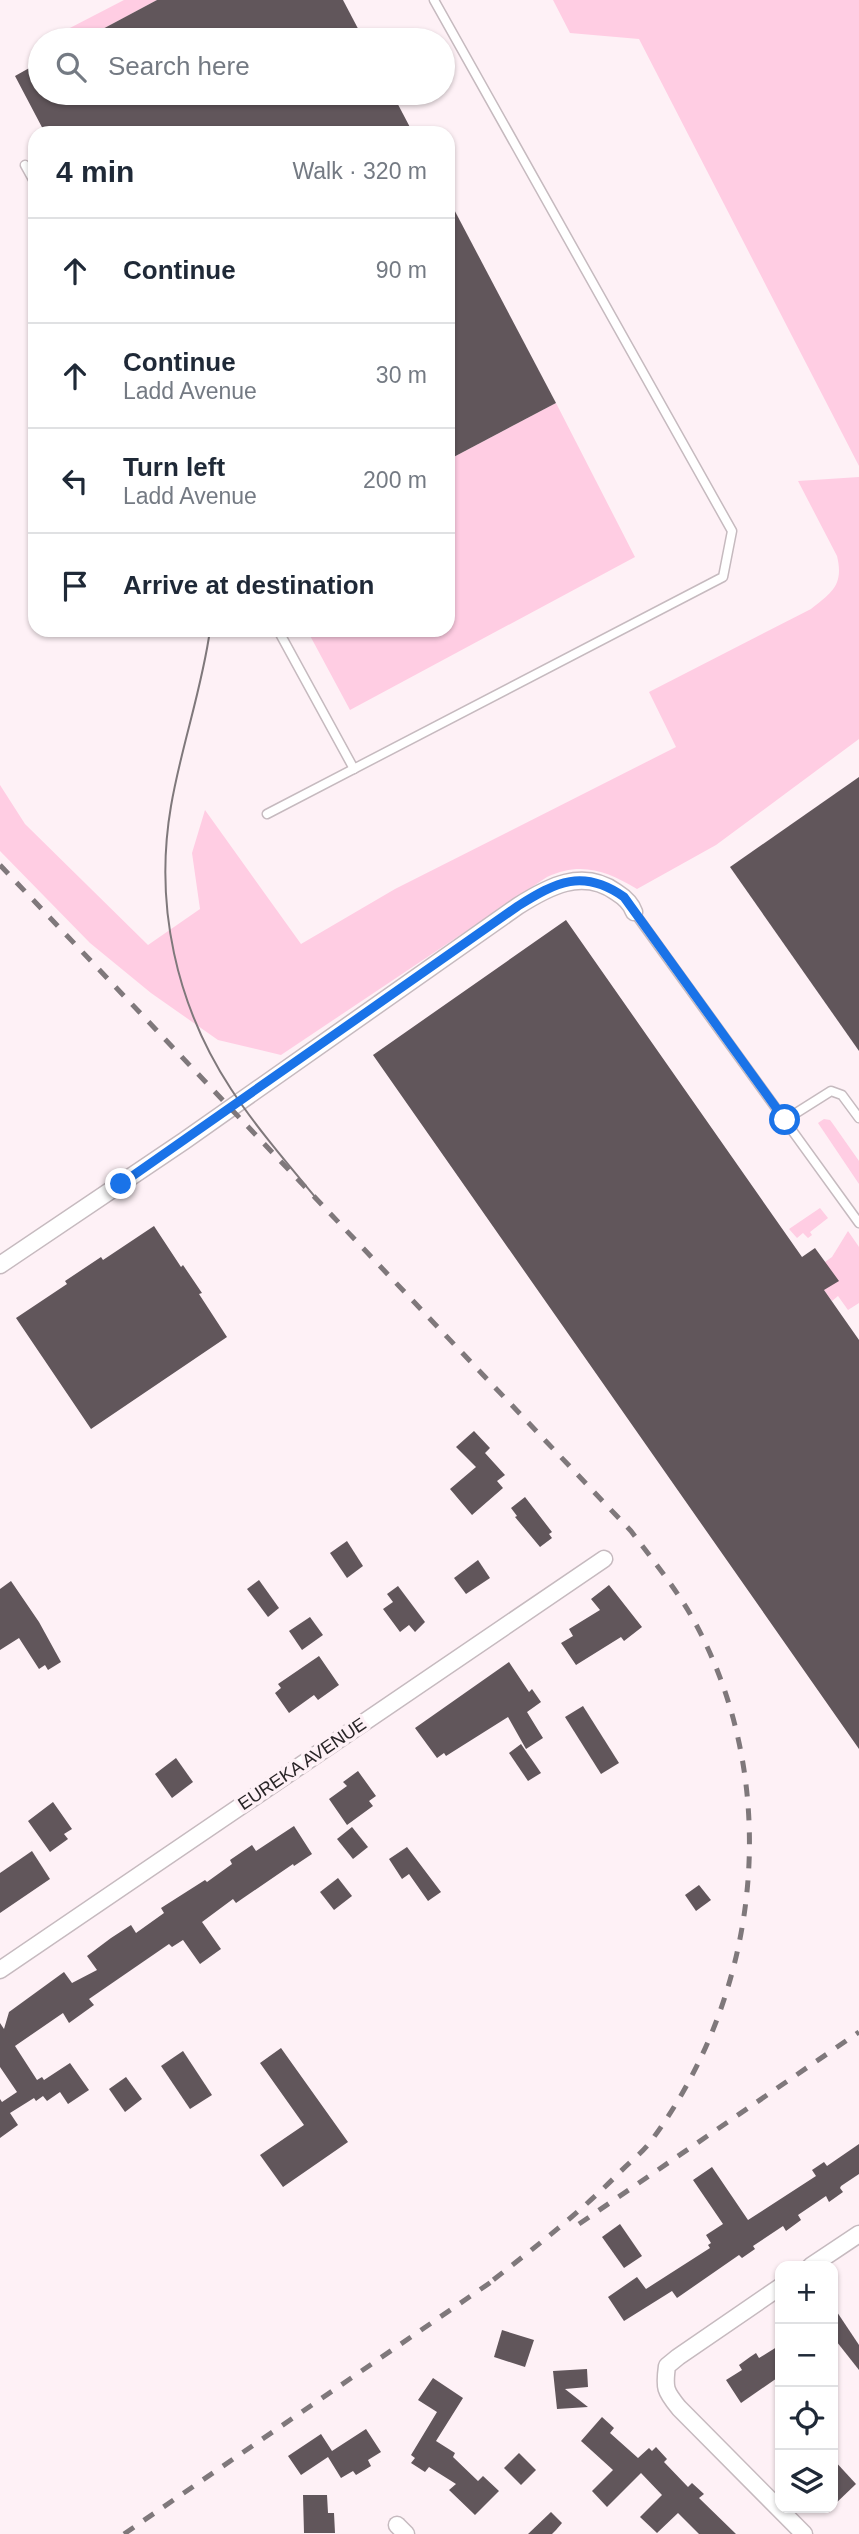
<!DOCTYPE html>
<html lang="en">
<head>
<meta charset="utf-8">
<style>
	:root { --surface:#fff; --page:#f2f2f3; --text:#1f2937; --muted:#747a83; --line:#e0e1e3 }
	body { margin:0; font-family:Arial,sans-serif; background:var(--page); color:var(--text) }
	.controls { position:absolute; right:21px; bottom:21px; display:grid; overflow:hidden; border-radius:14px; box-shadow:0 2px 5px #0004 }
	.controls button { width:63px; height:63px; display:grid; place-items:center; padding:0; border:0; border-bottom:2px solid var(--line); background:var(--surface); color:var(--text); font:35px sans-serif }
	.stop { position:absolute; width:21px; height:21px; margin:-16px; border:5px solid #1a73e8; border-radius:50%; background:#fff }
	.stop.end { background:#1a73e8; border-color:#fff; box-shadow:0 2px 7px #0008 }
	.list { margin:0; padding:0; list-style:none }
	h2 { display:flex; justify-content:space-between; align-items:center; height:91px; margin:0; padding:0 28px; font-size:30px }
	h2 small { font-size:23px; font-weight:400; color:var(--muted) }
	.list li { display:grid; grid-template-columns:46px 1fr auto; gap:21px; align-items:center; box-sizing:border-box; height:105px; padding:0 28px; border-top:2px solid var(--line) }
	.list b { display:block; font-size:26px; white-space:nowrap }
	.list p { margin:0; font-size:23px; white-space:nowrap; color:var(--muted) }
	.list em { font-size:23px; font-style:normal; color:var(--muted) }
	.icon { flex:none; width:38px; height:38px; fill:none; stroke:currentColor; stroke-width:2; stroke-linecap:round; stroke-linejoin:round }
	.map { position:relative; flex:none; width:859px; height:2534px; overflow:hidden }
	.search { position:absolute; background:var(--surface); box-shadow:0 2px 5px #0004; left:28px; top:28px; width:427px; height:77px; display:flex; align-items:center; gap:18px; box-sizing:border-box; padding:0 24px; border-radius:38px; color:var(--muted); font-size:26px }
	.panel { position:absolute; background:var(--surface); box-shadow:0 2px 5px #0004; left:28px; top:126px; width:427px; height:511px; border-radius:21px }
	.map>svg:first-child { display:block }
</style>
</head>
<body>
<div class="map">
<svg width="859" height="2534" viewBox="0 0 859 2534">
	<rect width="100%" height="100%" fill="#fef1f6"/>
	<g fill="#ffcde3">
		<path d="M124 0H157L82 40H72L66 30Z"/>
		<path d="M553 0H859V466L639 39 570 33Z"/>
		<path d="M556 403 635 557 350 710 307 630H448V460Z"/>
		<path d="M859 477V739L716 845 637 889C607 871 581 861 547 877L281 1055 218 1040 151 993 90 943 0 851V785L25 824 148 945 200 909 192 853 205 810 301 944 395 889 676 747 649 692 811 609C832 592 844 585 837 556L798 481Z"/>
		<path d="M824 1119 830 1120 833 1124 859 1161V1184L818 1123Z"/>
		<path d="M820 1208 828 1218 810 1232 812 1235 808 1238 803 1233 797 1238 789 1229Z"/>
		<path d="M848 1231 859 1247V1303L848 1310 838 1296 832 1301 824 1290 825 1262 832 1257Z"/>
	</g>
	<g fill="#61565b">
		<path d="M157 0H343L364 40H82Z"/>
		<path d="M40 62V93H392L413 133H45L15 76Z"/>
		<path d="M448 198 556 403 448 460Z"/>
		<path d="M859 777V1051L730 867Z"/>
		<path d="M566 920 802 1257 815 1248 839 1281 824 1290 859 1340V1749L373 1055Z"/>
		<path d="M154 1226 181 1267 183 1265 202 1293 199 1294 227 1337 91 1429 16 1318 67 1284 65 1281 101 1257 103 1260Z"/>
		<path d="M474 1431 490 1448 485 1453 505 1475 497 1481 503 1488 472 1515 450 1489 476 1467 456 1447Z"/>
		<path d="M525 1497 552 1532 549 1534 552 1538 540 1547 515 1517 517 1516 511 1508Z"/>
		<path d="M347 1541 363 1566 347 1578 330 1553Z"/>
		<path d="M478 1560 490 1578 466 1594 454 1578Z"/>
		<path d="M259 1580 279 1608 268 1617 247 1589Z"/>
		<path d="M11 1581 39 1622 61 1662 48 1670 45 1665 39 1669 19 1638 0 1650V1589Z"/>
		<path d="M609 1585 642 1627 624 1641 621 1637 576 1665 561 1643 573 1636 569 1629 600 1610 591 1599Z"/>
		<path d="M398 1586 425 1622 415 1632 409 1625 400 1632 383 1609 393 1602 387 1594Z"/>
		<path d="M310 1617 323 1635 302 1650 289 1631Z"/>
		<path d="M319 1656 339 1685 318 1700 314 1695 289 1713 275 1693 281 1688 278 1684Z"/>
		<path d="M509 1662 529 1692 532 1689 541 1702 527 1712 543 1738 526 1749 508 1717 446 1756 444 1753 437 1758 415 1728Z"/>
		<path d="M583 1706 619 1763 601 1774 565 1717Z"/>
		<path d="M521 1744 541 1773 528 1781 509 1753Z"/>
		<path d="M176 1758 193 1782 172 1798 155 1774Z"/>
		<path d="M358 1771 376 1796 369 1801 373 1806 347 1825 329 1799 347 1786 343 1782Z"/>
		<path d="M53 1802 72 1829 64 1834 68 1839 50 1852 28 1821Z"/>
		<path d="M294 1826 312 1854 294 1866 293 1864 236 1903 233 1899 202 1922 221 1949 200 1964 183 1940 172 1947 169 1944 89 1999 94 2005 69 2023 63 2013 15 2046 37 2080 42 2077 44 2080 70 2063 89 2090 68 2104 60 2092 47 2101 43 2096 36 2101 34 2098 10 2113 18 2125 0 2138V2099L2 2102 17 2092 0 2067V2023L4 2029 9 2012 64 1972 72 1983 97 1970 87 1956 111 1938 131 1925 136 1933 164 1913 161 1908 205 1880 207 1882 232 1864 230 1860 252 1845 256 1851Z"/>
		<path d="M352 1827 368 1847 353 1859 337 1839Z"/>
		<path d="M407 1847 441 1892 428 1901 409 1874 402 1879 389 1859Z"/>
		<path d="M32 1851 50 1879 0 1913V1873Z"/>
		<path d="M338 1878 352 1896 334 1910 320 1892Z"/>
		<path d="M699 1885 711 1900 696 1911 685 1895Z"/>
		<path d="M281 2048 348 2142 283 2187 260 2155 304 2125 260 2063Z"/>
		<path d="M183 2051 212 2095 190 2109 161 2066Z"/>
		<path d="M126 2077 142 2099 125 2112 109 2089Z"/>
		<path d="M859 2144V2174L841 2186 840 2188 843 2192 829 2202 826 2196 798 2215 801 2220 786 2231 783 2226 753 2246 755 2249 742 2258 739 2255 677 2298 672 2291 624 2321 608 2297 637 2277 646 2289 710 2248 708 2245 711 2243 706 2235 723 2224 693 2180 712 2167 748 2220 816 2176 812 2170 824 2162 827 2166Z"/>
		<path d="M620 2224 642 2256 624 2268 602 2237Z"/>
		<path d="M833 2306 859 2345V2370L833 2337Z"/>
		<path d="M502 2330 534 2340 525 2367 494 2357Z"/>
		<path d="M780 2345V2376L741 2403 726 2380 742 2370 739 2365 750 2357 756 2353 759 2358Z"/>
		<path d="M587 2369 588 2387 565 2389 588 2407 557 2409 553 2371Z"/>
		<path d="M433 2378 463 2398 436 2441 455 2453 453 2457 478 2481 483 2476 499 2491 475 2515 449 2490 456 2484 429 2467 425 2472 411 2463 415 2458 411 2455 437 2412 418 2400Z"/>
		<path d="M602 2417 614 2428 610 2433 638 2458 649 2448 652 2451 656 2447 667 2459 664 2462 688 2487 692 2483 704 2494 699 2498 736 2534H699L678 2513 657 2533 640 2517 662 2495 641 2473 607 2507 592 2491 613 2470 581 2441Z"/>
		<path d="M366 2429 381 2452 368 2460 371 2466 356 2475 353 2471 341 2478 328 2457 301 2475 288 2456 321 2434 332 2451Z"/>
		<path d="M519 2453 536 2470 521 2485 504 2468Z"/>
		<path d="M833 2459 856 2484 833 2506Z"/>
		<path d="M303 2495H327L328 2513H334L335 2533H304Z"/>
		<path d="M551 2512 562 2523 556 2530 552 2534H528Z"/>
	</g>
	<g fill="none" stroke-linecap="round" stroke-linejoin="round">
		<defs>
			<g id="service">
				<path d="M25 165 35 183"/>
				<path d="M278 630 354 769"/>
				<path d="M267 814 723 577 732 531 434 0"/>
				<path d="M634 912 859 1223"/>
				<path d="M785 1120 831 1091 842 1095 859 1118"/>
			</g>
			<g id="minor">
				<path d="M0 1265 184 1141 518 906C548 887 582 868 616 892 624 897 631 903 634 912"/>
				<path d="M0 1970 604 1559"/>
				<path d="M811 2266 859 2234"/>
				<path d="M780 2287 678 2357 667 2366C664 2388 665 2391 679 2408L804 2534"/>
				<path d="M397 2525 406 2534"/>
			</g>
		</defs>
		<use href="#service" stroke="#c6babf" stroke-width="11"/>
		<use href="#minor" stroke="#c6babf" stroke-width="19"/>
		<use href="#service" stroke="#fff" stroke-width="8"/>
		<use href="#minor" stroke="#fff" stroke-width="16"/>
		<path stroke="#7f787b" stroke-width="2" d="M210 630C202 689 181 747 171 806 154 905 176 1005 231 1089 256 1127 287 1163 316 1198"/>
		<g stroke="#7f787b" stroke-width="5" stroke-dasharray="12 12" stroke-linecap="butt">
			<path d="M0 865 631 1531C652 1559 674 1586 692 1617 784 1782 762 1991 651 2141 643 2152 631 2161 621 2171 580 2213 534 2248 488 2284"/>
			<path d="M579 2224 859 2032"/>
			<path d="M124 2534 494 2280"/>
		</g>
	</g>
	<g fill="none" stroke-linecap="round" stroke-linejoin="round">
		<path stroke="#1a73e8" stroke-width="9" d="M121 1184 518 906C556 882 583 868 624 897L785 1120"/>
	</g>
	<g text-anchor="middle" stroke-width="7" stroke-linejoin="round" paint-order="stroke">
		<g font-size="18" fill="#292527" stroke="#fef1f6">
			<text transform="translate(302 1764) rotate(-34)" y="6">EUREKA AVENUE</text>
		</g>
	</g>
</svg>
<div class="controls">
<button>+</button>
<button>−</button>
<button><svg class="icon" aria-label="locate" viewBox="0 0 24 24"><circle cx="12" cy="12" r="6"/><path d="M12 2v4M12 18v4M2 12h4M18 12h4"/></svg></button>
<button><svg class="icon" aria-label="layers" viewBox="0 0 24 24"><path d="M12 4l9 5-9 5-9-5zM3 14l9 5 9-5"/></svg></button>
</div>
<div class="stop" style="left:785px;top:1120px"></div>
<div class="stop end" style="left:121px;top:1184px"></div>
<div class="search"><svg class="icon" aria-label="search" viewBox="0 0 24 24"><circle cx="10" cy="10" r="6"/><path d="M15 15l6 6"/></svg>Search here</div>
<section class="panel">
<h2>4 min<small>Walk · 320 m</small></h2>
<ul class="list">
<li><svg class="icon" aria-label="ahead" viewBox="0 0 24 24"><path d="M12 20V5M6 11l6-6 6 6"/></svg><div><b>Continue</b></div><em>90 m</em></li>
<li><svg class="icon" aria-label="ahead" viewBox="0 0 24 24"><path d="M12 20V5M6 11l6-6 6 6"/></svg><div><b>Continue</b><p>Ladd Avenue</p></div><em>30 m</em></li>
<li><svg class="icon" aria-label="left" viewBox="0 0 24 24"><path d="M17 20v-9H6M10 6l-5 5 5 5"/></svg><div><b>Turn left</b><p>Ladd Avenue</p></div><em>200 m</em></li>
<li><svg class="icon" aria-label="arrive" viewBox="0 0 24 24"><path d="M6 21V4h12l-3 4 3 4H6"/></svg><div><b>Arrive at destination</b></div></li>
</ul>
</section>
</div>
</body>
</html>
